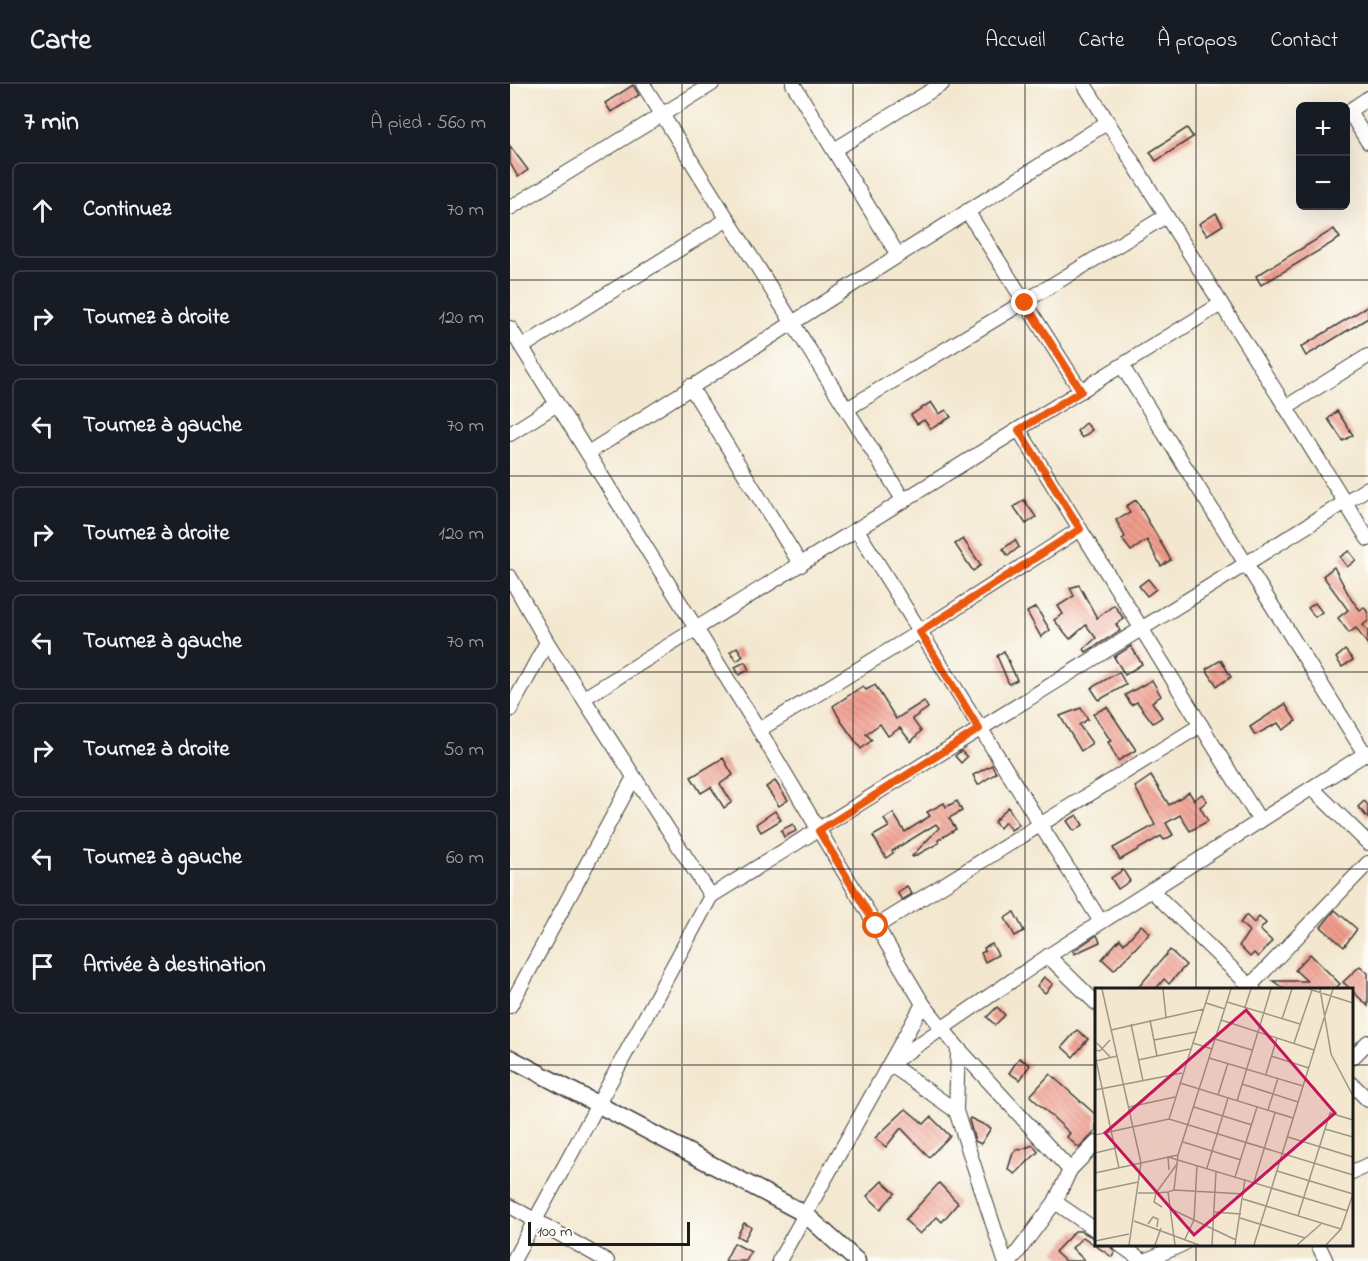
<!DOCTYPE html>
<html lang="fr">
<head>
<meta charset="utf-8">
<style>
	:root { --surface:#171b24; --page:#242831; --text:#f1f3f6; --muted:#9ea1a6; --line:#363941 }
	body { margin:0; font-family:"Indie Flower",sans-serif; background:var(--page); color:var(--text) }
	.controls { position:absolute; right:18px; top:18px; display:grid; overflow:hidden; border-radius:9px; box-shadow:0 6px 24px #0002 }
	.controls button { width:54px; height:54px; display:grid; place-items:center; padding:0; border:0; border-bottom:2px solid var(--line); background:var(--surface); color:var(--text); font:30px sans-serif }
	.scale { position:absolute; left:18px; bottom:15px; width:162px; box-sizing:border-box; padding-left:6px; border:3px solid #1c1c1c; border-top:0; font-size:16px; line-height:21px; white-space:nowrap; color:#1c1c1c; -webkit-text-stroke:4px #fdfcf7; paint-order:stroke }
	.stop { position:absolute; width:18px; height:18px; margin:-14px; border:4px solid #ea580c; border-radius:50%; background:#fff }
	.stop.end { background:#ea580c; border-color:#fff; box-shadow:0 2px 6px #0008 }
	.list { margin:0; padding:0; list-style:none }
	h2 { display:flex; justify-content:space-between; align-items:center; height:78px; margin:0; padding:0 24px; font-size:26px }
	h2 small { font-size:20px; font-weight:400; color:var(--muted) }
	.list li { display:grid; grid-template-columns:39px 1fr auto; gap:18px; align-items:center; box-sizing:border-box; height:96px; margin:0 12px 12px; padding:0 12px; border:2px solid var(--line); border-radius:9px }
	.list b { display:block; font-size:22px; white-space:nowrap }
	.list em { font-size:20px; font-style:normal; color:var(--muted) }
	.icon { flex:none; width:33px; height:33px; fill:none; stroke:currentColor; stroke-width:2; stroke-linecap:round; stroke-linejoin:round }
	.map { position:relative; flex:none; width:858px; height:1177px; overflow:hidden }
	header { display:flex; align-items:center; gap:36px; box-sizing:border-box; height:84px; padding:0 30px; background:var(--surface); border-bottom:2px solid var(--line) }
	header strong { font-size:28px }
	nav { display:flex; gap:33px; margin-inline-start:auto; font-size:21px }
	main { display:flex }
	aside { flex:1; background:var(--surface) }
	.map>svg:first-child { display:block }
</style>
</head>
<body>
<header>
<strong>Carte</strong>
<nav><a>Accueil</a><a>Carte</a><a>À propos</a><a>Contact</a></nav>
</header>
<main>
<aside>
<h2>7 min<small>À pied · 560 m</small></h2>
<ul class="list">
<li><svg class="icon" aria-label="ahead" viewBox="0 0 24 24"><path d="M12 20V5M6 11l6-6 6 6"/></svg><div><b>Continuez</b></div><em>70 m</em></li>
<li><svg class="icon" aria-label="right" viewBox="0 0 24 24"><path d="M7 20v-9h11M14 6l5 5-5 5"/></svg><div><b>Tournez à droite</b></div><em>120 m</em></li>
<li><svg class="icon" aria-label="left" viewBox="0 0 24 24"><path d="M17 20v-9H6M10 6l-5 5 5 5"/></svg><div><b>Tournez à gauche</b></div><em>70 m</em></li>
<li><svg class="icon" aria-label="right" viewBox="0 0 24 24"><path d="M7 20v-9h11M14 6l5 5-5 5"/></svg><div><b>Tournez à droite</b></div><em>120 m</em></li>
<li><svg class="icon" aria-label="left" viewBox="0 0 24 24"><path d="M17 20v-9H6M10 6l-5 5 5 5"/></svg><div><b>Tournez à gauche</b></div><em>70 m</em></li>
<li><svg class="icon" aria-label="right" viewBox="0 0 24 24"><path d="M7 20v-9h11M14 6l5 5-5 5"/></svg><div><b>Tournez à droite</b></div><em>50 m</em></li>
<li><svg class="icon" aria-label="left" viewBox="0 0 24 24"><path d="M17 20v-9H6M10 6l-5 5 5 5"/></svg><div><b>Tournez à gauche</b></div><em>60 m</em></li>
<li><svg class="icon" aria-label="arrive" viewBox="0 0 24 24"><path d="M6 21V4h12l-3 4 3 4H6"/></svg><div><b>Arrivée à destination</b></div></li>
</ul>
</aside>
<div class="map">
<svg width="858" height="1177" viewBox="0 0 858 1177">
	<defs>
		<pattern id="building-back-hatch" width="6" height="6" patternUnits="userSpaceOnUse" patternTransform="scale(1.5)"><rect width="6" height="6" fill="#f09c8d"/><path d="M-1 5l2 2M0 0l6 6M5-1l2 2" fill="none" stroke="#cd8679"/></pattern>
	</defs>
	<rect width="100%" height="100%" fill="#fdfcf7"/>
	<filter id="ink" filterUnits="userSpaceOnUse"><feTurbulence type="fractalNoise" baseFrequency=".0167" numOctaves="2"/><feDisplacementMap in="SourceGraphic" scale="12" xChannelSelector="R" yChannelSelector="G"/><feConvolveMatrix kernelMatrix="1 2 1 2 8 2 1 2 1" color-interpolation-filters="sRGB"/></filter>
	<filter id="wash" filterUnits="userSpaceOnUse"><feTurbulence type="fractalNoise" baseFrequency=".008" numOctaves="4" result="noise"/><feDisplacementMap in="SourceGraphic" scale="24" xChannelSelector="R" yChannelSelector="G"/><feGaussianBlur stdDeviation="1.35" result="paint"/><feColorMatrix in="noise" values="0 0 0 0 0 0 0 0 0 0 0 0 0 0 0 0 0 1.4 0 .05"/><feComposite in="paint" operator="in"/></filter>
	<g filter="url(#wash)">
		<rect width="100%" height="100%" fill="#f3e7cf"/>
		<g id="blocks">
			<g fill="url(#building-back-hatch)">
				<path d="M123 1 129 11 101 28 95 19Z"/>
				<path d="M677 44 683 53 646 77 640 68Z"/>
				<path d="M0 62 18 86 8 93 0 79Z"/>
				<path d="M706 129 713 141 697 151 689 140Z"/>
				<path d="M824 145 830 154 751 201 746 192Z"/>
				<path d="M858 222V234L796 272 791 263Z"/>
				<path d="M421 318 429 330 436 326 441 333 421 345 414 336 407 340 401 331Z"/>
				<path d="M827 327 843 351 833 357 818 335Z"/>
				<path d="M576 339 582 346 572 354 567 347Z"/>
				<path d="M514 416 526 433 516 440 504 423Z"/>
				<path d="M626 416 661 476 651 482 637 456 621 467 612 455 615 453 606 436 620 429 616 422Z"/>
				<path d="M453 455 471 481 463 487 445 460Z"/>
				<path d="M505 456 509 463 498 472 493 465Z"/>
				<path d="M839 467 846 476 837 483 830 473Z"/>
				<path d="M824 483 841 515 850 526 854 523 858 529V537L853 541 858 547V561L846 544 839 549 828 534 838 526 813 492Z"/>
				<path d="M638 495 646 505 637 512 629 502Z"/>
				<path d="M569 501 587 534 604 521 614 535 606 540 610 547 576 568 574 565 586 554 576 541 560 555 544 536 553 530 548 522 564 512 560 504Z"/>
				<path d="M805 519 812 528 805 533 798 524Z"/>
				<path d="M526 523 540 546 531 553 517 528Z"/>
				<path d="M621 562 632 580 615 591 604 573Z"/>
				<path d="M227 563 233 572 227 577 220 568Z"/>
				<path d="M835 566 843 576 832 583 826 574Z"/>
				<path d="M494 567 507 596 499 600 487 572Z"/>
				<path d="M711 576 721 593 707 602 696 585Z"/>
				<path d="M235 578 239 586 229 591 225 583Z"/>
				<path d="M609 588 616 601 589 616 581 604Z"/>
				<path d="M642 596 651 612 642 618 652 633 643 639 627 618 621 621 615 611Z"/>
				<path d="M365 601 386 635 414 617 418 624 402 635 411 647 401 658 390 644 378 652 370 640 356 650 362 656 351 665 331 637 323 622 353 602 356 606Z"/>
				<path d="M775 620 786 637 773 646 768 639 745 651 740 643Z"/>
				<path d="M597 623 626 666 608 677 598 658 601 657 583 630Z"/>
				<path d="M571 624 578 635 569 641 582 659 571 667 550 632Z"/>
				<path d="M451 667 457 673 451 679 445 672Z"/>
				<path d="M213 674 223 691 210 700 222 718 214 724 201 703 191 709 181 693Z"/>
				<path d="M482 681 486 689 468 701 463 691Z"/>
				<path d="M641 692 659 721 679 708 684 716 692 710 697 717 690 723 698 737 680 747 670 731 656 739 663 751 654 756 651 752 610 776 603 764 645 741 625 703Z"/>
				<path d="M265 697 278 716 269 722 256 703Z"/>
				<path d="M447 717 452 727 439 734 446 745 428 756 429 759 403 773 402 772 429 744 426 740 382 767 383 769 376 774 363 752 379 743 374 735 383 729 395 748 420 732 417 728 434 719 436 723Z"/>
				<path d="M854 717 858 721V734L848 723Z"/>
				<path d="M498 723 509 741 501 746 495 738 490 744 484 738Z"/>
				<path d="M265 727 271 736 251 748 246 740Z"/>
				<path d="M567 731 573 741 564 747 557 737Z"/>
				<path d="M283 740 286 747 274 753 271 746Z"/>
				<path d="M613 786 620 797 608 805 601 794Z"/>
				<path d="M397 802 402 810 392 816 387 808Z"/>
				<path d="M825 826 847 845 834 863 811 843Z"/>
				<path d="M504 828 514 847 505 852 495 834Z"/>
				<path d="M736 831 744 839 749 833 756 839 750 846 762 857 748 873 744 869 740 873 729 862 739 847 730 839Z"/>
				<path d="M631 841 640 849 604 886 592 875 610 855 614 860Z"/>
				<path d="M587 851 590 858 564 870 563 867Z"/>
				<path d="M482 860 488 871 475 878 471 869 475 867 474 864Z"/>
				<path d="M660 866 676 881 659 900 654 895 645 906H626Z"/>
				<path d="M800 870 830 900 824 906H776L763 897H797L785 886Z"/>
				<path d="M850 882 858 889V922L833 898Z"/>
				<path d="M534 893 543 900 535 909 527 902Z"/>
				<path d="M487 923 495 931 485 941 477 933Z"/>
				<path d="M567 946 578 955 563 973 552 963Z"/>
				<path d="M509 974 520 981 510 996 499 989Z"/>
				<path d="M540 990 586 1031V1047L569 1064 557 1053 560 1049 520 1012Z"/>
				<path d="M396 1025 414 1040 421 1033 440 1052 419 1073 391 1044 376 1063 365 1054Z"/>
				<path d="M460 1034 481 1044 471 1060 465 1057 459 1036Z"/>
				<path d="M523 1061 528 1068 505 1090 498 1085 503 1069 507 1065 510 1066Z"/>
				<path d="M372 1097 385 1109 371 1125 357 1112Z"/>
				<path d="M429 1099 448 1119 432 1138 427 1133 410 1150 395 1136Z"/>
				<path d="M234 1139 241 1143 234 1156 227 1152Z"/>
				<path d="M565 1147H571L586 1155V1161H599L605 1168 602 1173 573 1153 562 1164 575 1177H555L545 1168Z"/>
				<path d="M224 1159 241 1168 236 1177H215Z"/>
			</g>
		</g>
	</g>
	<g filter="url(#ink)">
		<use href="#blocks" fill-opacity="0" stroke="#3c3a37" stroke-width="1.5"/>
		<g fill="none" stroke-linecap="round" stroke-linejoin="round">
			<defs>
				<g id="minor">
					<path d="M133 0 394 417"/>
					<path d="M283 0 388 171"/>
					<path d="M574 0 858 455"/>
					<path d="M858 14 839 27 858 58"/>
					<path d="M324 66 432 0"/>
					<path d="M0 124 202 0"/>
					<path d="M457 127 571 307"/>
					<path d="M0 244 249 646 413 920 448 964 560 1086 545 1118 586 1146"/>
					<path d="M12 263 218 135"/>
					<path d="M612 282 855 670"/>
					<path d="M180 302 291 481"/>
					<path d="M776 323 858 272"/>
					<path d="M337 325 656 132"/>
					<path d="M509 346 750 737"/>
					<path d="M0 350 47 320"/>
					<path d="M78 369 598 38"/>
					<path d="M347 446 591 838"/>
					<path d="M0 493 37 558 201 812"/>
					<path d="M74 614 711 220"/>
					<path d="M0 626 37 558"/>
					<path d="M249 646 409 548 570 445"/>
					<path d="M802 704 858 759"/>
					<path d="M641 806 744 906"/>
					<path d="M367 842 691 641"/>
					<path d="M538 872 586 919"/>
					<path d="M736 906 858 779"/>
					<path d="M0 922 124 693"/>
					<path d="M448 964 446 1027 495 1177"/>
					<path d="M842 974 858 958"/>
					<path d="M842 1000 858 1016"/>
					<path d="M446 1027 380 980 538 872 858 668"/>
					<path d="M560 1086 586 1059"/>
					<path d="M842 1088 858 1081"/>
					<path d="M0 1122 97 1177"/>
					<path d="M609 1160 633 1177"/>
					<path d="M808 1160 816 1177"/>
					<path d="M3 1177 201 812 858 404"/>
					<path d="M269 1177 413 920"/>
					<path d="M501 1177 545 1118"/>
					<path d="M635 1177 673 1160"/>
				</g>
				<path id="major" d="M0 974 295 1130 347 1177"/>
			</defs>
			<use href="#minor" stroke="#3c3a37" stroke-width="16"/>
			<use href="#major" stroke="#3c3a37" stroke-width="19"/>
			<use href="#minor" stroke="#fff" stroke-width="14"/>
			<use href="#major" stroke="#fff" stroke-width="16"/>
		</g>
	</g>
	<g fill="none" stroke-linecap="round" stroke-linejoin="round" filter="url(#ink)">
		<path stroke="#ea580c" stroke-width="8" d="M366 842 309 747 469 645 410 548 570 445 509 346 571 307 515 219"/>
	</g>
	<path fill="none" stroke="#1c1c1c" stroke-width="1.5" stroke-opacity="0.55" d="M172 0V1177M343 0V1177M515 0V1177M686 0V906M0 196H858M0 392H858M0 588H858M0 785H858M0 981H586M842 981H858M686 1160V1177"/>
	<g transform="translate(585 904)">
		<rect width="258" height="258" fill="#f3e7cf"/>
		<path fill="none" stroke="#9d9687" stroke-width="1.5" d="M7 1 46 175 34 257M68 1 71 29M214 1 258 15M225 1 236 66 258 108M132 14 205 36M111 15 130 21M150 19 156 1M187 31 197 1M55 32 62 68M126 32 219 62M36 36 48 93M16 42 109 21M120 51 157 62M59 52 101 44M2 55 15 69M98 55 117 61M199 55 217 2M0 62 5 63 15 52M0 67 24 180M176 68 214 80M114 70 208 98M43 72 95 61M1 73 22 68M171 86 182 50M85 95 198 130M147 96 203 114M0 102 87 85M123 107 133 75M142 113 176 1M34 119 80 109M99 119 157 137M173 122 183 90M74 131 115 1M230 141 258 149M0 147 74 131 258 187M193 149 258 169M88 154 146 172M0 165 21 160M112 180 133 110M74 182 73 169 253 223M182 183 258 206M0 185 83 167M140 189 162 119M159 194 180 125M79 202 149 206M0 203 43 194M43 205H61L82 176M148 211 246 241M67 219 59 214 61 205 73 204M76 221 141 252M118 224 146 226M203 228 235 125 258 132M145 230 210 250M39 233 104 257M53 236 58 229 63 231 62 239M90 251 99 232 102 177M0 253 34 246M60 257 66 240M80 257 73 204 79 202 83 167 136 1M117 257 121 183M140 257 150 191M159 257 238 1M202 257 226 236M231 257 246 241 258 206"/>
		<path fill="#c2185b" fill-opacity="0.15" stroke="#c2185b" stroke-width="3" d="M151 22 240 125 99 247 10 145Z"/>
		<rect width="258" height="258" fill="none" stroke="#1c1c1c" stroke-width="3"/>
	</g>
</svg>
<div class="controls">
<button>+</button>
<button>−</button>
</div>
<div class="scale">100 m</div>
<div class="stop" style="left:366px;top:842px"></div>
<div class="stop end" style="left:515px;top:219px"></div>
</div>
</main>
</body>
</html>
